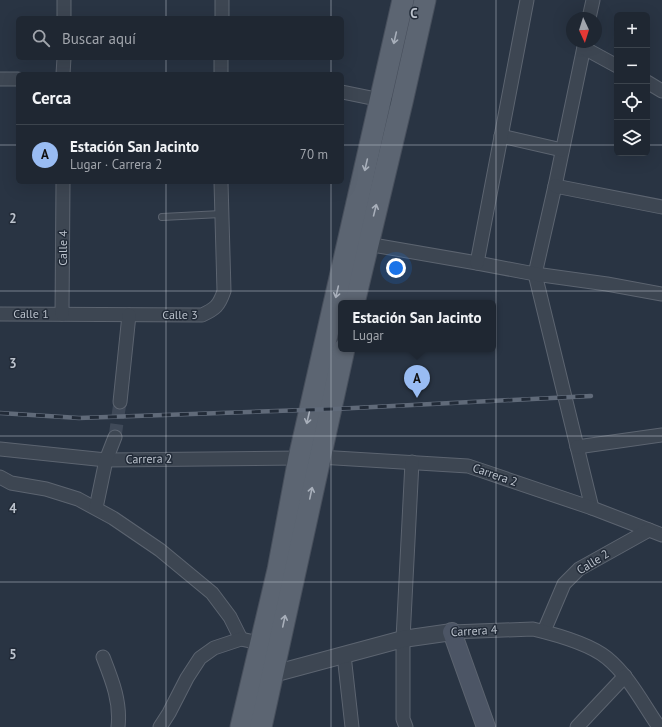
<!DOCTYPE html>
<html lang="es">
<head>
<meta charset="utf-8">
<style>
	:root { --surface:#1f2732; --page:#2c333e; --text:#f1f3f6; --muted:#a1a5ac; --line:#3c444d; --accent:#99bcf3 }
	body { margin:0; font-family:"PT Sans",sans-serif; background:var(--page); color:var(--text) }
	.controls { position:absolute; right:12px; top:12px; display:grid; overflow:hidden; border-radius:6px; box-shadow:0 4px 16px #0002 }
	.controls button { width:36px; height:36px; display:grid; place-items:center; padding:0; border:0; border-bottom:1px solid var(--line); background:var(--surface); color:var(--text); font:20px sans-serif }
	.compass { position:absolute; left:566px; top:12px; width:36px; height:36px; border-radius:50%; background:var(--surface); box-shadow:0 4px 16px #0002; rotate:176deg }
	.you { position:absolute; left:396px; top:268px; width:14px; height:14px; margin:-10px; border:3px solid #fff; border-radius:50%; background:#1a73e8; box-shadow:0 0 0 6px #1a73e833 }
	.badge { display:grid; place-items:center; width:26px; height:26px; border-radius:50%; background:var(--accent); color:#111; font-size:13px; font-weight:700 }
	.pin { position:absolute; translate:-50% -33px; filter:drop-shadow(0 1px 2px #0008) }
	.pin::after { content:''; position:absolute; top:21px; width:14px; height:12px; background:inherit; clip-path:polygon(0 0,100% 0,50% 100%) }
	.popup { position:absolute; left:338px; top:300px; width:158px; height:52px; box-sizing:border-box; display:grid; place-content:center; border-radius:6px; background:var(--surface); filter:drop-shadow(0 1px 3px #0005); font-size:13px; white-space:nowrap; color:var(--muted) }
	.popup b { font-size:15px; color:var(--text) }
	.popup::after { content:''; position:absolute; left:50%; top:100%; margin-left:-8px; border:8px solid transparent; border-top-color:var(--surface) }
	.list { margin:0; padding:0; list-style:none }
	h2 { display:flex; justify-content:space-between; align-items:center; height:52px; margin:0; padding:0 16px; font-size:17px }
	h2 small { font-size:13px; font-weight:400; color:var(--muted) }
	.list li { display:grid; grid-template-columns:26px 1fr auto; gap:12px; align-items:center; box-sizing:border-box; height:60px; padding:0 16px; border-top:1px solid var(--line) }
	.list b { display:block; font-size:15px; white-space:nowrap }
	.list p { margin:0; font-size:13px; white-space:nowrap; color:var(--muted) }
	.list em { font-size:13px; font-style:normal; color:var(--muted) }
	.icon { flex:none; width:22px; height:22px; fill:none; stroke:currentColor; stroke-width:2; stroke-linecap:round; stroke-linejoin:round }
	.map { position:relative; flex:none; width:662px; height:727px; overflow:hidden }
	.search { position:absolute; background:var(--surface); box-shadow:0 4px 16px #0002; left:16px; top:16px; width:328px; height:44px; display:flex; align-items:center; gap:10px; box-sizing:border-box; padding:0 14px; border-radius:6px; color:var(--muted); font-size:15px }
	.panel { position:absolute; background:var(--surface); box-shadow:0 4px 16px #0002; left:16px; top:72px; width:328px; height:112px; border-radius:6px }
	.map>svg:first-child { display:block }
</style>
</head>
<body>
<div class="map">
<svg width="662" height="727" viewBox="0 0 662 727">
	<rect width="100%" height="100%" fill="#293443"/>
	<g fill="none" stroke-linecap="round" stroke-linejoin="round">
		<path stroke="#3f4958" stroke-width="13" stroke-dasharray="13 6" stroke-linecap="butt" d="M115 437 120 402"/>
		<defs>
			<path id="service" d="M162 217 221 214"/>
			<g id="minor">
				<path d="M64 18V0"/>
				<path d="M222 18V0"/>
				<path d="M589 18 593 0"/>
				<path d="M585 42 555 186 535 274 592 508"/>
				<path d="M584 48 617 66"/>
				<path d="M63 74 64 58"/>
				<path d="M221 74V58"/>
				<path d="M0 79H18"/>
				<path d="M647 82 662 91"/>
				<path d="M342 92 386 101"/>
				<path d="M501 136 562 150"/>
				<path d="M555 186 662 207"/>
				<path d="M367 244 477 263 535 274 607 284 662 294"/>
				<path d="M477 263 527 0"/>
				<path d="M0 314 202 315C215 309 219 306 224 291L221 182"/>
				<path d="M62 314 63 182"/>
				<path d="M120 402 129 315"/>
				<path d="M577 447 662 435"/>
				<path d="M0 449 106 460 299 458"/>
				<path d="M319 457 468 466 592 508 662 535"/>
				<path d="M0 477 11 483 46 489 78 499 113 518 160 550 212 593 230 617 241 639"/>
				<path d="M96 508 106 460 115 437"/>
				<path d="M544 631 564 584 579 569 649 530"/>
				<path d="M452 632 533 629C554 634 590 644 607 658 629 676 643 704 659 727"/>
				<path d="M344 655 352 727"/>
				<path d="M103 657C112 680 121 702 118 727"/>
				<path d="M160 727 169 713 187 678 200 658 214 648 241 639 250 641"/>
				<path d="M406 727 403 719V639L412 462"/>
				<path d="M577 727 625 676"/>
			</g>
			<path id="tertiary" d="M263 675 273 674 403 639 452 632"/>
			<path id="secondary" d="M452 632 486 727"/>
			<g id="primary">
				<path d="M354 303 402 102 425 0"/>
				<path d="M241 727 278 570 299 458 403 0"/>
				<path d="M261 727 344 349"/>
			</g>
		</defs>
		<use href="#service" stroke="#5c6470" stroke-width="8"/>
		<use href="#minor" stroke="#5c6470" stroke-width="15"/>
		<use href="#tertiary" stroke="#5c6470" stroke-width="18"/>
		<use href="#secondary" stroke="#5c6470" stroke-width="20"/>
		<use href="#primary" stroke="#474f5c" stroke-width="23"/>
		<use href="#service" stroke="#3d4652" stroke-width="6"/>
		<use href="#minor" stroke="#3d4652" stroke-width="13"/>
		<use href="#tertiary" stroke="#3d4652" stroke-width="16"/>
		<use href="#secondary" stroke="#4c5565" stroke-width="18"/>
		<use href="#primary" stroke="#5c6572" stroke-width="21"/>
		<defs>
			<path id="rail" d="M0 413 79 418 334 409 591 396"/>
		</defs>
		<use href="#rail" stroke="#606a79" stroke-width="4.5"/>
		<use href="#rail" stroke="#222b38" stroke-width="3" stroke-dasharray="9" stroke-linecap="butt"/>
	</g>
	<defs><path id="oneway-shaft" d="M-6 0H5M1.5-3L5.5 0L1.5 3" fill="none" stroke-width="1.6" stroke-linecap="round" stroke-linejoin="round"/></defs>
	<g stroke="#a8afba">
		<use href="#oneway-shaft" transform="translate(395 38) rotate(103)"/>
		<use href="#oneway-shaft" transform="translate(366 165) rotate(103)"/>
		<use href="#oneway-shaft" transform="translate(375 210) rotate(-76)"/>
		<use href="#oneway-shaft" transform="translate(337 292) rotate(103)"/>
		<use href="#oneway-shaft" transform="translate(308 418) rotate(103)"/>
		<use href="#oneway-shaft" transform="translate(311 493) rotate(-78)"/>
		<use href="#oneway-shaft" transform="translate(284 621) rotate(-78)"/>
	</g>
	<path fill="none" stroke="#bbc2cc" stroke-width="1" stroke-opacity="0.55" d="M166 0V18M331 0V18M496 0V727M166 58V74M331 58V74M0 145H18M342 145H617M647 145H662M166 182V727M331 182V727M0 291H662M0 436H662M0 582H662"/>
	<g text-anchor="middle" stroke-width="3" stroke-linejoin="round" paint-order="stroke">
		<g font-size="12" fill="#bbc2cc" stroke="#222b38">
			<text transform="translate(63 248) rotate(-90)" y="4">Calle 4</text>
			<text x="31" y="318">Calle 1</text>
			<text x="180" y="319">Calle 3</text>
			<text transform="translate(149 459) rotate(-1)" y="4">Carrera 2</text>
			<text transform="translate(495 475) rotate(19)" y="4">Carrera 2</text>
			<text transform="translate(593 562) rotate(-32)" y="4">Calle 2</text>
			<text transform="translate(474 631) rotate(-3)" y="4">Carrera 4</text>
		</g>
	</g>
	<g font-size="13" text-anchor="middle" font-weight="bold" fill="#bbc2cc" stroke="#222b38" stroke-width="3" stroke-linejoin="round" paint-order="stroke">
		<text x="414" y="18">C</text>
		<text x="13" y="223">2</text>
		<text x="13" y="368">3</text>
		<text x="13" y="513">4</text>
		<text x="13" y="659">5</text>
	</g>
</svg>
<div class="controls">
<button>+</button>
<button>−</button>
<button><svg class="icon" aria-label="locate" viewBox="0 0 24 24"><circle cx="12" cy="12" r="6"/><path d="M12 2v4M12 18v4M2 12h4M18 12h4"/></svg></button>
<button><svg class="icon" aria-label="layers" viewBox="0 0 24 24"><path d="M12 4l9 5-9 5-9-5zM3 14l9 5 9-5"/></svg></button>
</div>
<svg class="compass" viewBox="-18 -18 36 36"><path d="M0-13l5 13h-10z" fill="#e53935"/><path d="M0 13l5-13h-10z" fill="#a1a5ac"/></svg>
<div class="you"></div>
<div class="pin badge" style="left:417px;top:398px">A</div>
<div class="popup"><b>Estación San Jacinto</b>Lugar</div>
<div class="search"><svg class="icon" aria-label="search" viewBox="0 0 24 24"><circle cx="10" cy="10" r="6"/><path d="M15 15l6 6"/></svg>Buscar aquí</div>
<section class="panel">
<h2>Cerca<small></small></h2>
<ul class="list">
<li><span class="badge">A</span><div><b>Estación San Jacinto</b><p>Lugar · Carrera 2</p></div><em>70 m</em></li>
</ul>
</section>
</div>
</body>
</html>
